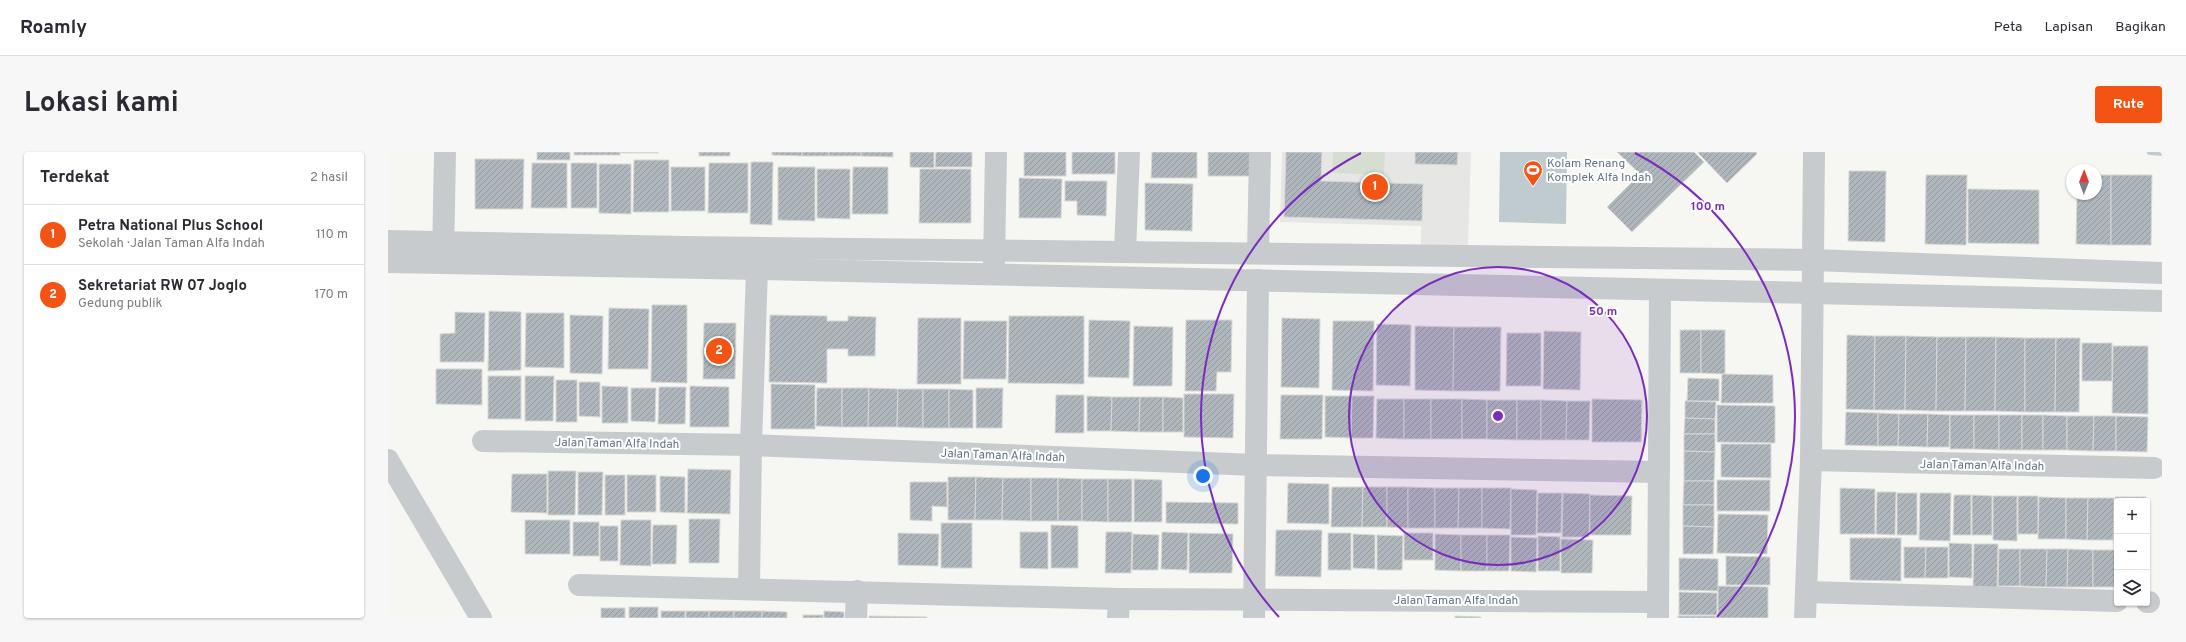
<!DOCTYPE html>
<html lang="id">
<head>
<meta charset="utf-8">
<style>
	:root { --surface:#fff; --page:#f7f7f7; --text:#2b2b33; --muted:#7c7c81; --line:#e1e1e2; --accent:#f35414 }
	body { margin:0; font-family:Overpass,sans-serif; background:var(--page); color:var(--text) }
	.controls { position:absolute; right:12px; bottom:12px; display:grid; overflow:hidden; border-radius:4px; box-shadow:0 1px 3px #0004 }
	.controls button { width:36px; height:36px; display:grid; place-items:center; padding:0; border:0; border-bottom:1px solid var(--line); background:var(--surface); color:var(--text); font:20px sans-serif }
	.compass { position:absolute; left:1678px; top:12px; width:36px; height:36px; border-radius:50%; background:var(--surface); box-shadow:0 1px 3px #0004; rotate:1deg }
	.you { position:absolute; left:815px; top:324px; width:14px; height:14px; margin:-10px; border:3px solid #fff; border-radius:50%; background:#1a73e8; box-shadow:0 0 0 6px #1a73e833 }
	.badge { display:grid; place-items:center; width:26px; height:26px; border-radius:50%; background:var(--accent); color:#fff; font-size:13px; font-weight:700 }
	.pin { position:absolute; translate:-50% -50%; border:2px solid #fff; box-shadow:0 1px 4px #0006 }
	.list { margin:0; padding:0; list-style:none }
	h2 { display:flex; justify-content:space-between; align-items:center; height:52px; margin:0; padding:0 16px; font-size:17px }
	h2 small { font-size:13px; font-weight:400; color:var(--muted) }
	.list li { display:grid; grid-template-columns:26px 1fr auto; gap:12px; align-items:center; box-sizing:border-box; height:60px; padding:0 16px; border-top:1px solid var(--line) }
	.list b { display:block; font-size:15px; white-space:nowrap }
	.list p { margin:0; font-size:13px; white-space:nowrap; color:var(--muted) }
	.list em { font-size:13px; font-style:normal; color:var(--muted) }
	.icon { flex:none; width:22px; height:22px; fill:none; stroke:currentColor; stroke-width:2; stroke-linecap:round; stroke-linejoin:round }
	.map { position:relative; flex:none; width:1774px; height:466px; overflow:hidden; border-radius:4px }
	header { display:flex; align-items:center; gap:24px; box-sizing:border-box; height:56px; padding:0 20px; background:var(--surface); border-bottom:1px solid var(--line) }
	header strong { font-size:19px }
	nav { display:flex; gap:22px; margin-inline-start:auto; font-size:14px }
	.intro { display:flex; align-items:center; justify-content:space-between; box-sizing:border-box; height:96px; padding:0 24px }
	h1 { margin:0; font-size:28px }
	.button { padding:10px 18px; border-radius:4px; background:var(--accent); color:#fff; font-size:14px; font-weight:700 }
	main { display:flex; gap:24px; padding:0 24px }
	aside { flex:1; background:var(--surface); border-radius:4px; box-shadow:0 1px 3px #0004 }
	.map>svg:first-child { display:block }
</style>
</head>
<body>
<header>
<strong>Roamly</strong>
<nav><a>Peta</a><a>Lapisan</a><a>Bagikan</a></nav>
</header>
<div class="intro"><h1>Lokasi kami</h1><a class="button">Rute</a></div>
<main>
<aside>
<h2>Terdekat<small>2 hasil</small></h2>
<ul class="list">
<li><span class="badge">1</span><div><b>Petra National Plus School</b><p>Sekolah · Jalan Taman Alfa Indah</p></div><em>110 m</em></li>
<li><span class="badge">2</span><div><b>Sekretariat RW 07 Joglo</b><p>Gedung publik</p></div><em>170 m</em></li>
</ul>
</aside>
<div class="map">
<svg width="1774" height="466" viewBox="0 0 1774 466">
	<defs>
		<pattern id="building-hatch" width="6" height="6" patternUnits="userSpaceOnUse"><rect width="6" height="6" fill="#afb7bd"/><path d="M-1 1l2-2M0 6l6-6M5 7l2-2" fill="none" stroke="#92999f"/></pattern>
	</defs>
	<rect width="100%" height="100%" fill="#f6f6f2"/>
	<path fill="#e6e7e5" d="M894 0H1083L1080 94 1033 93V74L892 70Z"/>
	<path fill="#d6ded2" d="M945 0H997L996 23 944 21Z"/>
	<path fill="#c0cbd0" d="M1112 0H1179L1178 72 1111 70Z"/>
	<g fill="none" stroke-linecap="round" stroke-linejoin="round">
		<path stroke="#c0cbd0" stroke-width="6" d="M1762 0 1774 1"/>
	</g>
	<g fill="url(#building-hatch)" stroke="#d7d7d4">
		<rect x="149" y="0" width="33" height="8"/>
		<rect x="186" y="0" width="46" height="3"/>
		<rect x="233" y="0" width="37" height="1"/>
		<rect x="311" y="0" width="31" height="4"/>
		<path d="M384 0H414V4L384 3Z"/>
		<rect x="414" y="0" width="27" height="4"/>
		<rect x="441" y="0" width="32" height="4"/>
		<path d="M473 0H505V5L473 4Z"/>
		<path d="M522 0H546V16L522 15Z"/>
		<path d="M548 0H584V15H547Z"/>
		<rect x="636" y="0" width="42" height="24"/>
		<rect x="684" y="0" width="43" height="22"/>
		<path d="M764 0H809V26H763Z"/>
		<rect x="820" y="0" width="51" height="24"/>
		<path d="M898 0H934L933 29 1035 32 1034 69 896 65Z"/>
		<path d="M1027 0H1070L1069 13 1027 12Z"/>
		<path d="M1229 0H1306L1316 10 1244 80 1219 55 1252 22Z"/>
		<path d="M1311 0H1368L1369 2 1339 31 1310 1Z"/>
		<path d="M87 7H136L135 57H87Z"/>
		<path d="M246 8H281V60H245Z"/>
		<path d="M363 10H385L384 73 362 72Z"/>
		<path d="M144 11H179V56H143Z"/>
		<rect x="183" y="11" width="26" height="45"/>
		<path d="M321 11H360V61H320Z"/>
		<path d="M211 12H243V62L211 61Z"/>
		<rect x="283" y="15" width="34" height="44"/>
		<path d="M390 15H427V69L390 68Z"/>
		<path d="M465 15H500V62H464Z"/>
		<path d="M429 17H462V67L429 66Z"/>
		<path d="M532 17H583V71H531Z"/>
		<path d="M1461 19H1498L1497 90 1460 89Z"/>
		<path d="M1538 23H1579L1578 93 1537 92Z"/>
		<path d="M1708 23H1723V93L1688 92 1689 42H1708Z"/>
		<path d="M1723 23H1764L1763 93H1723Z"/>
		<path d="M631 26 674 27 673 66H631Z"/>
		<path d="M677 29H719L718 64 689 63V49H677Z"/>
		<path d="M757 31 805 32 804 79 757 78Z"/>
		<path d="M1580 37 1651 38V92L1580 91Z"/>
		<path d="M264 153H299V231L263 230Z"/>
		<path d="M221 156 261 157 260 217H220Z"/>
		<path d="M101 159 133 160V218L100 219Z"/>
		<path d="M67 160 97 161 96 210H52V182L67 181Z"/>
		<path d="M138 161H176V216L137 215Z"/>
		<path d="M182 163 215 164 214 222 182 221Z"/>
		<path d="M382 163 439 164V169H460V164L488 165 487 204H460V197H439V231L381 230Z"/>
		<path d="M621 164H696V232L620 231Z"/>
		<path d="M530 166H573V232H529Z"/>
		<path d="M894 166 932 167 931 236 893 235Z"/>
		<path d="M701 168 742 169 741 226 700 225Z"/>
		<path d="M798 168H844L843 220H829L828 239H797Z"/>
		<path d="M576 169H619L618 227H575Z"/>
		<path d="M945 169H986L985 239 944 238Z"/>
		<path d="M316 171H348L347 227H315Z"/>
		<path d="M989 172 1023 173 1022 234 988 233Z"/>
		<path d="M746 174 785 175 784 234H745Z"/>
		<path d="M1027 174 1066 175 1065 239 1027 238Z"/>
		<path d="M1066 175H1113L1112 239H1065Z"/>
		<rect x="1292" y="178" width="21" height="43"/>
		<path d="M1313 178H1337V222L1313 221Z"/>
		<path d="M1156 179 1193 180 1192 238 1155 237Z"/>
		<path d="M1119 181H1153V234H1118Z"/>
		<path d="M1459 183 1487 184 1486 258 1458 257Z"/>
		<path d="M1487 184H1518L1517 258H1486Z"/>
		<path d="M1518 184 1549 185 1548 259 1517 258Z"/>
		<path d="M1549 185H1578L1577 259H1548Z"/>
		<path d="M1578 185H1608L1607 259H1577Z"/>
		<path d="M1608 185 1637 186V260L1607 259Z"/>
		<path d="M1637 186H1668L1667 260H1637Z"/>
		<path d="M1668 186H1692L1691 260H1667Z"/>
		<rect x="1694" y="191" width="30" height="38"/>
		<path d="M1725 194H1760V262L1724 261Z"/>
		<path d="M48 217H94V253L48 252Z"/>
		<path d="M1334 222 1385 223V251H1333Z"/>
		<rect x="100" y="224" width="33" height="43"/>
		<path d="M137 224H166L165 269H137Z"/>
		<path d="M1300 226 1331 227V249H1299Z"/>
		<rect x="168" y="228" width="21" height="42"/>
		<path d="M191 230H212V265L191 264Z"/>
		<path d="M383 232 427 233V277H383Z"/>
		<path d="M214 234 240 235V271H214Z"/>
		<path d="M302 234 341 235V275H302Z"/>
		<path d="M271 235H298L297 272H270Z"/>
		<path d="M243 236H268L267 270 243 269Z"/>
		<path d="M429 236H454V275L428 274Z"/>
		<path d="M454 236H481L480 275H454Z"/>
		<path d="M481 236 510 237 509 275H480Z"/>
		<path d="M588 236H615L614 276H588Z"/>
		<path d="M510 237H535V276L509 275Z"/>
		<rect x="535" y="237" width="26" height="39"/>
		<path d="M561 237 585 238V276H561Z"/>
		<path d="M796 242H846L845 286 796 285Z"/>
		<path d="M668 243H696V281H667Z"/>
		<path d="M893 243H935L934 287H892Z"/>
		<path d="M699 244 724 245 723 279H699Z"/>
		<path d="M937 244H964L963 286 937 285Z"/>
		<path d="M964 244H986L985 286H963Z"/>
		<path d="M724 245H752L751 280 723 279Z"/>
		<path d="M752 245H775V280H751Z"/>
		<path d="M775 245 795 246V280H775Z"/>
		<path d="M989 247H1016V287L988 286Z"/>
		<rect x="1016" y="247" width="27" height="40"/>
		<rect x="1043" y="247" width="31" height="40"/>
		<path d="M1074 247 1099 248V287H1074Z"/>
		<path d="M1204 247 1254 248 1253 290H1204Z"/>
		<path d="M1099 248H1129V288L1099 287Z"/>
		<rect x="1129" y="248" width="24" height="40"/>
		<path d="M1153 248 1179 249 1178 288H1153Z"/>
		<path d="M1179 249H1202L1201 288H1178Z"/>
		<path d="M1297 249 1328 250 1327 267 1297 266Z"/>
		<path d="M1329 253 1387 254V291L1329 290Z"/>
		<path d="M1458 260 1490 261V294L1457 293Z"/>
		<path d="M1490 261 1511 262 1510 294H1490Z"/>
		<path d="M1511 262H1540L1539 295 1510 294Z"/>
		<path d="M1540 262 1562 263 1561 295H1539Z"/>
		<rect x="1562" y="263" width="24" height="34"/>
		<path d="M1586 263H1611V298L1586 297Z"/>
		<rect x="1611" y="263" width="23" height="35"/>
		<rect x="1634" y="263" width="21" height="35"/>
		<path d="M1655 263 1679 264V298H1655Z"/>
		<path d="M1679 264H1706L1705 299 1679 298Z"/>
		<path d="M1706 264H1728V299H1705Z"/>
		<path d="M1728 264 1760 265 1759 300 1728 299Z"/>
		<path d="M1297 266 1327 267V282H1296Z"/>
		<path d="M1296 282H1327V300L1296 299Z"/>
		<path d="M1333 292H1383V326L1333 325Z"/>
		<path d="M1296 299 1327 300 1326 329H1296Z"/>
		<path d="M300 317 343 318 342 362 299 361Z"/>
		<path d="M160 319H188L187 363H160Z"/>
		<path d="M190 320H215L214 363H190Z"/>
		<path d="M124 322H159V361L123 360Z"/>
		<rect x="217" y="323" width="20" height="40"/>
		<rect x="239" y="323" width="29" height="37"/>
		<path d="M272 324 297 325V361L272 360Z"/>
		<path d="M560 325H588L587 368H560Z"/>
		<path d="M588 325 615 326 614 368H587Z"/>
		<path d="M615 326H643V369L614 368Z"/>
		<rect x="643" y="326" width="27" height="43"/>
		<path d="M670 326 694 327V369H670Z"/>
		<path d="M694 327H720V370L694 369Z"/>
		<rect x="720" y="327" width="24" height="43"/>
		<path d="M746 327 774 328V370H746Z"/>
		<rect x="1329" y="328" width="53" height="31"/>
		<path d="M1296 329H1326V353H1295Z"/>
		<path d="M522 330H559V355L544 354V369L522 368Z"/>
		<path d="M900 331 941 332V372L899 371Z"/>
		<path d="M944 335H975L974 375H943Z"/>
		<path d="M975 335H999V375H974Z"/>
		<path d="M999 335H1020V376L999 375Z"/>
		<path d="M1020 335 1047 336V376H1020Z"/>
		<path d="M1047 336H1071L1070 376H1047Z"/>
		<path d="M1071 336H1094V376H1070Z"/>
		<path d="M1094 336H1123L1122 377 1094 376Z"/>
		<path d="M1452 336 1487 337V382H1452Z"/>
		<path d="M1123 337 1149 338 1148 383H1123Z"/>
		<path d="M1489 340H1508L1507 383 1488 382Z"/>
		<path d="M1150 341H1174L1173 381H1149Z"/>
		<path d="M1175 341 1202 342 1201 385H1174Z"/>
		<rect x="1509" y="341" width="20" height="42"/>
		<path d="M1532 341H1563L1562 389 1531 388Z"/>
		<path d="M1202 343 1244 344 1243 383H1202Z"/>
		<path d="M1566 343H1583V383H1565Z"/>
		<path d="M1584 343 1604 344V383H1584Z"/>
		<path d="M1605 344H1629V389L1605 388Z"/>
		<rect x="1630" y="344" width="20" height="38"/>
		<path d="M1651 345 1678 346V387H1650Z"/>
		<path d="M1727 345H1758V349H1729V392H1726Z"/>
		<path d="M1678 346H1700L1699 388 1678 387Z"/>
		<path d="M1700 346H1726L1725 388H1699Z"/>
		<path d="M778 350 850 351V372L778 371Z"/>
		<path d="M1295 353H1326V375L1295 374Z"/>
		<path d="M1330 362 1380 363 1379 402 1329 401Z"/>
		<path d="M301 367H332L331 411H301Z"/>
		<rect x="137" y="368" width="45" height="34"/>
		<path d="M233 368H263V414L232 413Z"/>
		<rect x="185" y="370" width="26" height="34"/>
		<rect x="553" y="371" width="31" height="45"/>
		<path d="M265 373H289L288 412H264Z"/>
		<path d="M663 373 690 374V416H663Z"/>
		<rect x="212" y="374" width="18" height="35"/>
		<path d="M1295 374 1326 375 1325 402H1295Z"/>
		<path d="M888 378H934L933 425 887 424Z"/>
		<path d="M632 380H660V417L632 416Z"/>
		<path d="M718 380H744L743 421H717Z"/>
		<path d="M774 380 800 381 799 418 773 417Z"/>
		<path d="M510 381 551 382 550 414 510 413Z"/>
		<path d="M801 381 845 382 844 421H801Z"/>
		<rect x="940" y="381" width="23" height="37"/>
		<rect x="1016" y="381" width="29" height="27"/>
		<path d="M745 382 771 383 770 418H744Z"/>
		<path d="M965 382 987 383V417L965 416Z"/>
		<path d="M1047 382 1073 383V419L1047 418Z"/>
		<path d="M989 383 1015 384 1014 418H989Z"/>
		<rect x="1073" y="383" width="26" height="36"/>
		<path d="M1099 383H1122L1121 419H1099Z"/>
		<path d="M1150 384 1172 385V419H1150Z"/>
		<path d="M1123 385 1149 386 1148 420 1123 419Z"/>
		<path d="M1462 386H1513V429L1462 428Z"/>
		<path d="M1173 387 1205 388 1204 421H1173Z"/>
		<path d="M1561 391 1584 392V426L1561 425Z"/>
		<path d="M1586 392H1610L1609 436H1585Z"/>
		<path d="M1516 395H1538L1537 426H1516Z"/>
		<path d="M1538 395H1560V426H1537Z"/>
		<path d="M1611 397H1632V434H1610Z"/>
		<path d="M1632 397H1659L1658 435 1632 434Z"/>
		<path d="M1659 397H1680L1679 435H1658Z"/>
		<path d="M1680 397 1705 398V435H1679Z"/>
		<path d="M1705 398H1729L1728 435H1705Z"/>
		<path d="M1338 404 1382 405V433H1338Z"/>
		<path d="M1291 406 1330 407V439L1291 438Z"/>
		<path d="M1330 434 1380 435V466H1330Z"/>
		<path d="M1291 440 1329 441V463H1291Z"/>
		<rect x="241" y="455" width="29" height="11"/>
		<rect x="213" y="456" width="24" height="10"/>
		<rect x="273" y="459" width="24" height="7"/>
		<rect x="298" y="459" width="23" height="7"/>
		<rect x="321" y="459" width="25" height="7"/>
		<rect x="346" y="459" width="28" height="7"/>
		<path d="M374 459 399 460V466H374Z"/>
		<path d="M436 459 456 460V466H436Z"/>
		<rect x="415" y="463" width="20" height="3"/>
		<path d="M481 464 539 465V466H481Z"/>
		<path d="M1067 464 1093 465V466H1067Z"/>
		<rect x="1290" y="464" width="38" height="2"/>
	</g>
	<g fill="none" stroke-linecap="round" stroke-linejoin="round">
		<g stroke="#c8cbce" stroke-width="22">
			<path d="M0 89 296 95 1425 108 1774 121"/>
			<path d="M737 100 741 0"/>
			<path d="M870 101 872 0"/>
			<path d="M55 105 57 0"/>
			<path d="M0 110 369 117 1774 149"/>
			<path d="M606 111 608 0"/>
			<path d="M95 289 363 293 868 313 1271 320"/>
			<path d="M0 308 93 466"/>
			<path d="M1423 308 1766 316"/>
			<path d="M191 433 731 447 1270 450"/>
			<path d="M361 437 363 293 369 117"/>
			<path d="M1418 440 1729 449"/>
			<path d="M1759 450H1761"/>
			<path d="M468 466 469 439"/>
			<path d="M730 466 731 447"/>
			<path d="M866 466 870 128"/>
			<path d="M1270 466 1272 138"/>
			<path d="M1417 466 1423 308 1426 0"/>
		</g>
	</g>
	<circle cx="1110" cy="264" r="149" fill="#7b2cbf" fill-opacity=".12"/>
	<g fill="none" stroke="#7b2cbf" stroke-width="2">
		<circle cx="1110" cy="264" r="149"/>
		<path d="M891 465A297 297 0 0 1 973 1M1247 1A297 297 0 0 1 1329 465"/>
	</g>
	<defs>
		<symbol id="stadium-pin" viewBox="-11 -11 22 30"><path d="M0 17L-7.5 6A9.5 9.5 0 1 1 7.5 6Z" fill="#f35414" stroke="#fff"/><path d="M0-5a6.5 5 0 1 0 0 10a6.5 5 0 1 0 0-10ZM-3.5-1.8h7v3.6h-7Z" fill="#fff"/></symbol>
	</defs>
	<g fill-rule="evenodd">
		<use href="#stadium-pin" x="1134" y="7" width="22" height="30"/>
	</g>
	<g text-anchor="middle" stroke-width="4" stroke-linejoin="round" paint-order="stroke">
		<g font-size="12" fill="#627486" stroke="#fff" text-anchor="start">
			<text x="1159" y="15">Kolam Renang<tspan x="1159" dy="14">Komplek Alfa Indah</tspan></text>
		</g>
		<g font-size="12" fill="#627486" stroke="#fff">
			<text transform="translate(229 291) rotate(1)" y="4">Jalan Taman Alfa Indah</text>
			<text transform="translate(615 303) rotate(2)" y="4">Jalan Taman Alfa Indah</text>
			<text transform="translate(1594 313) rotate(1)" y="4">Jalan Taman Alfa Indah</text>
			<text x="1068" y="452">Jalan Taman Alfa Indah</text>
		</g>
	</g>
	<circle cx="1110" cy="264" r="6" fill="#7b2cbf" stroke="#fff" stroke-width="2"/>
	<g font-size="12" text-anchor="middle" font-weight="bold" fill="#7b2cbf" stroke="#fff" stroke-width="4" stroke-linejoin="round" paint-order="stroke">
		<text x="1320" y="58">100 m</text>
		<text x="1215" y="163">50 m</text>
	</g>
</svg>
<div class="controls">
<button>+</button>
<button>−</button>
<button><svg class="icon" aria-label="layers" viewBox="0 0 24 24"><path d="M12 4l9 5-9 5-9-5zM3 14l9 5 9-5"/></svg></button>
</div>
<svg class="compass" viewBox="-18 -18 36 36"><path d="M0-13l5 13h-10z" fill="#e53935"/><path d="M0 13l5-13h-10z" fill="#7c7c81"/></svg>
<div class="you"></div>
<div class="pin badge" style="left:987px;top:35px">1</div>
<div class="pin badge" style="left:331px;top:199px">2</div>
</div>
</main>
</body>
</html>
